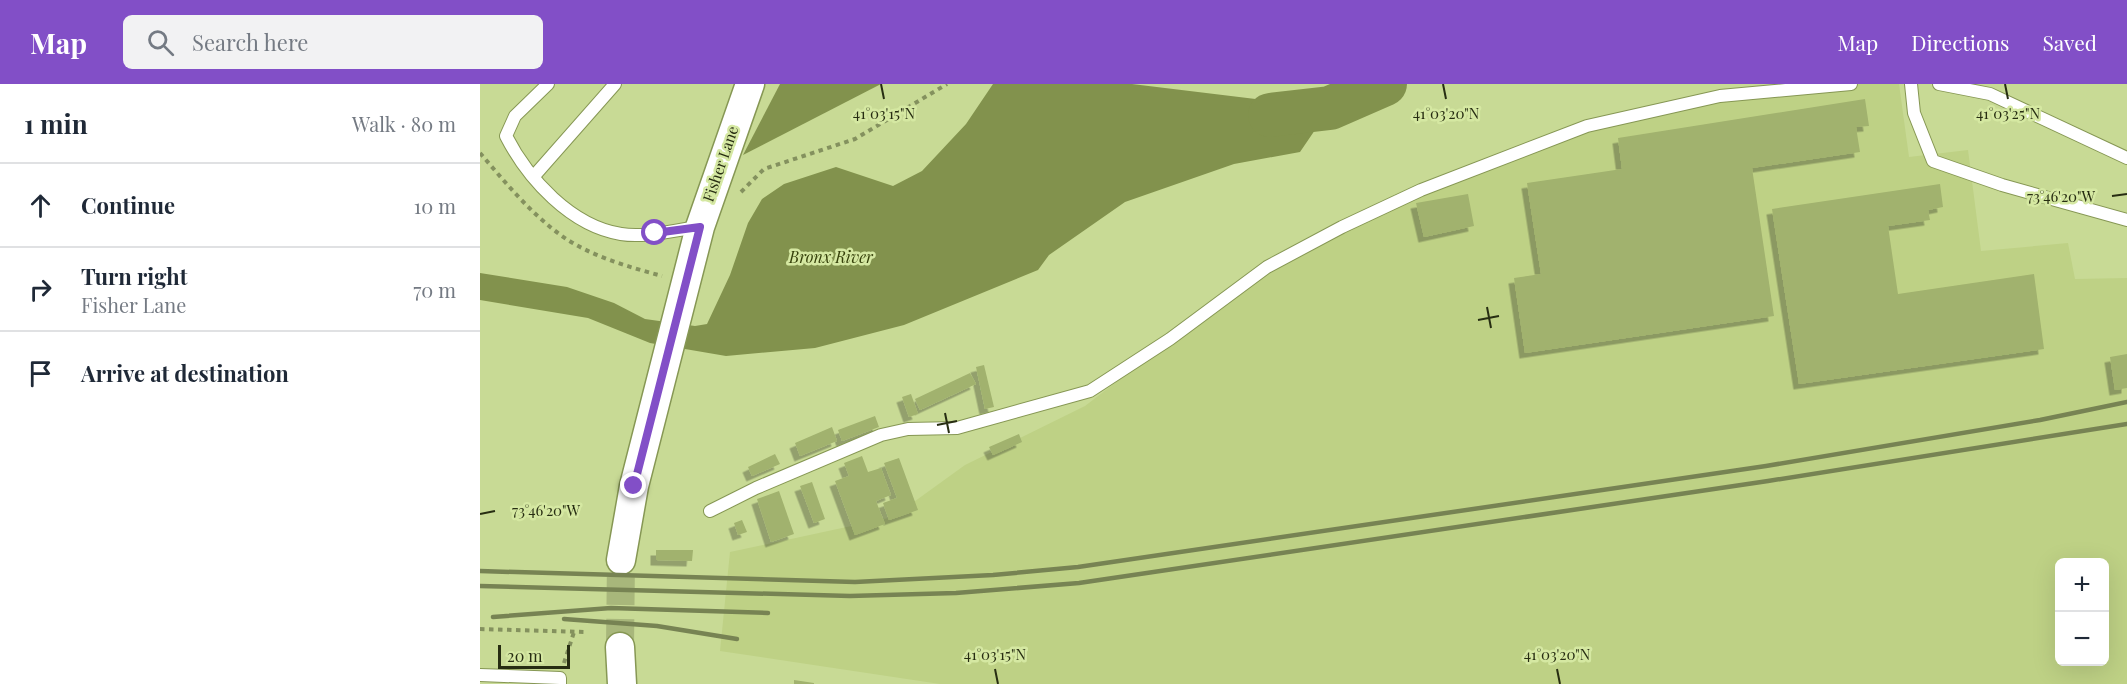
<!DOCTYPE html>
<html lang="en">
<head>
<meta charset="utf-8">
<style>
	:root { --surface:#fff; --page:#f2f2f3; --text:#1f2937; --muted:#747a83; --line:#e0e1e3; --accent:#824fc7 }
	body { margin:0; font-family:"Playfair Display",serif; background:var(--page); color:var(--text) }
	.controls { position:absolute; right:18px; bottom:18px; display:grid; overflow:hidden; border-radius:9px; box-shadow:0 6px 24px #0002 }
	.controls button { width:54px; height:54px; display:grid; place-items:center; padding:0; border:0; border-bottom:2px solid var(--line); background:var(--surface); color:var(--text); font:30px sans-serif }
	.scale { position:absolute; left:18px; bottom:15px; width:72px; box-sizing:border-box; padding-left:6px; border:3px solid #272d12; border-top:0; font-size:16px; line-height:21px; white-space:nowrap; color:#272d12; -webkit-text-stroke:4px #d5e8a2; paint-order:stroke }
	.stop { position:absolute; width:18px; height:18px; margin:-14px; border:4px solid #824fc7; border-radius:50%; background:#fff }
	.stop.end { background:#824fc7; border-color:#fff; box-shadow:0 2px 6px #0008 }
	.list { margin:0; padding:0; list-style:none }
	h2 { display:flex; justify-content:space-between; align-items:center; height:78px; margin:0; padding:0 24px; font-size:26px }
	h2 small { font-size:20px; font-weight:400; color:var(--muted) }
	.list li { display:grid; grid-template-columns:39px 1fr auto; gap:18px; align-items:center; box-sizing:border-box; height:84px; padding:0 24px; border-top:2px solid var(--line) }
	.list b { display:block; font-size:22px; white-space:nowrap }
	.list p { margin:0; font-size:20px; white-space:nowrap; color:var(--muted) }
	.list em { font-size:20px; font-style:normal; color:var(--muted) }
	.icon { flex:none; width:33px; height:33px; fill:none; stroke:currentColor; stroke-width:2; stroke-linecap:round; stroke-linejoin:round }
	.map { position:relative; flex:none; width:1647px; height:600px; overflow:hidden }
	header { display:flex; align-items:center; gap:36px; box-sizing:border-box; height:84px; padding:0 30px; background:var(--accent); color:#fff }
	header strong { font-size:28px }
	nav { display:flex; gap:33px; margin-inline-start:auto; font-size:21px }
	.search { width:420px; height:54px; background:var(--page); display:flex; align-items:center; gap:15px; box-sizing:border-box; padding:0 21px; border-radius:9px; color:var(--muted); font-size:22px }
	main { display:flex }
	aside { flex:1; background:var(--surface) }
	.map>svg:first-child { display:block }
</style>
</head>
<body>
<header>
<strong>Map</strong>
<div class="search"><svg class="icon" aria-label="search" viewBox="0 0 24 24"><circle cx="10" cy="10" r="6"/><path d="M15 15l6 6"/></svg>Search here</div>
<nav><a>Map</a><a>Directions</a><a>Saved</a></nav>
</header>
<main>
<aside>
<h2>1 min<small>Walk · 80 m</small></h2>
<ul class="list">
<li><svg class="icon" aria-label="ahead" viewBox="0 0 24 24"><path d="M12 20V5M6 11l6-6 6 6"/></svg><div><b>Continue</b></div><em>10 m</em></li>
<li><svg class="icon" aria-label="right" viewBox="0 0 24 24"><path d="M7 20v-9h11M14 6l5 5-5 5"/></svg><div><b>Turn right</b><p>Fisher Lane</p></div><em>70 m</em></li>
<li><svg class="icon" aria-label="arrive" viewBox="0 0 24 24"><path d="M6 21V4h12l-3 4 3 4H6"/></svg><div><b>Arrive at destination</b></div></li>
</ul>
</aside>
<div class="map">
<svg width="1647" height="600" viewBox="0 0 1647 600">
	<defs>
		<filter id="shadow"><feDropShadow dx="-5.5" dy="5.5" stdDeviation="0" flood-color="#0004"/></filter>
	</defs>
	<rect width="100%" height="100%" fill="#c8da95"/>
	<path fill="#bed185" fill-rule="evenodd" d="M1346 0H1419L1429 73 1488 66 1501 167 1588 159 1595 195 1647 194V600H460L240 567 250 468 413 433 485 381 605 322 777 190 937 113 1056 65 1179 25ZM1580 478H1624V578H1580Z"/>
	<g fill="#82924d">
		<path d="M300 0H401L263 71Z"/>
		<path d="M513 0H652L850 24 820 68 754 80 645 118 569 171 558 186 424 241 335 264 246 272 170 259 108 234 0 216V189L87 203 134 219 165 235 215 242 227 240 250 191 268 139 282 115 304 100 356 83 413 102 442 87 486 40Z"/>
	</g>
	<g fill="none" stroke-linecap="round" stroke-linejoin="round">
		<path stroke="#82924d" stroke-width="44" d="M790 31 850 24 905 0"/>
	</g>
	<g fill="#a1b26e" filter="url(#shadow)">
		<path d="M1385 15 1389 42 1376 43 1380 68 1272 84 1294 232 1045 269 1034 194 1061 190 1047 99 1142 85 1138 54Z"/>
		<path d="M1460 100 1463 123 1448 126 1450 136 1408 142 1418 210 1554 190 1564 265 1319 300 1292 125Z"/>
		<path d="M988 110 994 142 944 153 936 119Z"/>
		<path d="M1647 270V304L1635 306 1630 273Z"/>
		<path d="M504 281 514 323 505 325 496 283Z"/>
		<path d="M490 289 496 300 440 326 435 315Z"/>
		<path d="M431 310 438 330 429 333 422 313Z"/>
		<path d="M395 332 399 343 362 357 358 346Z"/>
		<path d="M352 343 357 357 320 372 315 359Z"/>
		<path d="M539 350 542 358 513 371 509 363Z"/>
		<path d="M295 370 300 380 272 392 268 383Z"/>
		<path d="M382 372 388 388 401 384 411 411 396 417 405 440 375 451 355 397 369 392 364 379Z"/>
		<path d="M419 374 438 426 409 436 403 419 417 414 404 379Z"/>
		<path d="M332 398 345 435 334 439 320 402Z"/>
		<path d="M299 407 314 450 291 458 277 415Z"/>
		<path d="M262 436 267 448 258 451 254 439Z"/>
		<path d="M176 466H213L212 477 176 476Z"/>
		<path d="M314 596 334 599V600H314Z"/>
	</g>
	<g fill="none" stroke-linecap="round" stroke-linejoin="round">
		<path stroke="#a8b77b" stroke-width="28" stroke-dasharray="28 14" stroke-linecap="butt" d="M140 563 141 476"/>
		<defs>
			<g id="service">
				<path d="M68 0 35 32 26 52C48 95 91 142 141 150 165 154 194 146 219 143"/>
				<path d="M1431 0 1434 29 1453 77 1522 101 1647 136"/>
				<path d="M1459 0 1510 10 1647 74"/>
				<path d="M54 92 135 0"/>
				<path d="M230 427 276 404 401 351 428 345 477 344 610 307 690 255 787 183 862 143 941 106 1107 42 1240 12 1371 0"/>
				<path d="M0 591 80 594V600"/>
			</g>
			<g id="tertiary">
				<path d="M141 476 154 402 220 143 270 0"/>
				<path d="M140 563 142 600"/>
			</g>
		</defs>
		<use href="#service" stroke="#869754" stroke-width="14"/>
		<use href="#tertiary" stroke="#869754" stroke-width="31"/>
		<g stroke="#84915e" stroke-width="4" stroke-dasharray="4.5 4.5" stroke-linecap="butt">
			<path d="M0 69C25 98 51 130 82 152 110 172 149 183 182 192"/>
			<path d="M261 108 284 85 375 55 467 0"/>
			<path d="M0 545 107 548"/>
			<path d="M84 579 94 548"/>
		</g>
		<use href="#service" stroke="#fff" stroke-width="12"/>
		<use href="#tertiary" stroke="#fff" stroke-width="28"/>
		<g stroke="#778353" stroke-width="4.5">
			<path d="M0 487 375 498 513 491 598 483 1286 382 1560 336 1647 318"/>
			<path d="M0 502 370 512 476 509 599 499 1288 397 1647 340"/>
			<path d="M13 533 131 524 288 529"/>
			<path d="M84 535 177 542 257 555"/>
		</g>
	</g>
	<g fill="none" stroke-linecap="round" stroke-linejoin="round">
		<path stroke="#824fc7" stroke-width="8" d="M154 402 220 143 175 149"/>
	</g>
	<path fill="none" stroke="#272d12" stroke-width="2" d="M401 0 404 15M963 0 966 15M1525 0 1528 15M1632 112 1647 110M1007 223 1011 244M998 236 1019 232M465 329 469 349M457 341 477 337M0 430 15 427M515 585 518 600M1077 585 1080 600"/>
	<g text-anchor="middle" stroke-width="5" stroke-linejoin="round" paint-order="stroke">
		<g font-size="15" fill="#272d12" stroke="#d5e8a2">
			<text transform="translate(241 80) rotate(-71)" y="5">Fisher Lane</text>
		</g>
		<g font-size="16" font-style="italic" fill="#36410b" stroke="#d5e8a2">
			<text x="351" y="179">Bronx River</text>
		</g>
	</g>
	<g font-size="15" text-anchor="middle" fill="#272d12" stroke="#d5e8a2" stroke-width="5" stroke-linejoin="round" paint-order="stroke">
		<text x="404" y="35">41°03'15"N</text>
		<text x="966" y="35">41°03'20"N</text>
		<text x="1528" y="35">41°03'25"N</text>
		<text x="1581" y="118">73°46'20"W</text>
		<text x="66" y="432">73°46'20"W</text>
		<text x="515" y="576">41°03'15"N</text>
		<text x="1077" y="576">41°03'20"N</text>
	</g>
</svg>
<div class="controls">
<button>+</button>
<button>−</button>
</div>
<div class="scale">20 m</div>
<div class="stop" style="left:175px;top:149px"></div>
<div class="stop end" style="left:154px;top:402px"></div>
</div>
</main>
</body>
</html>
